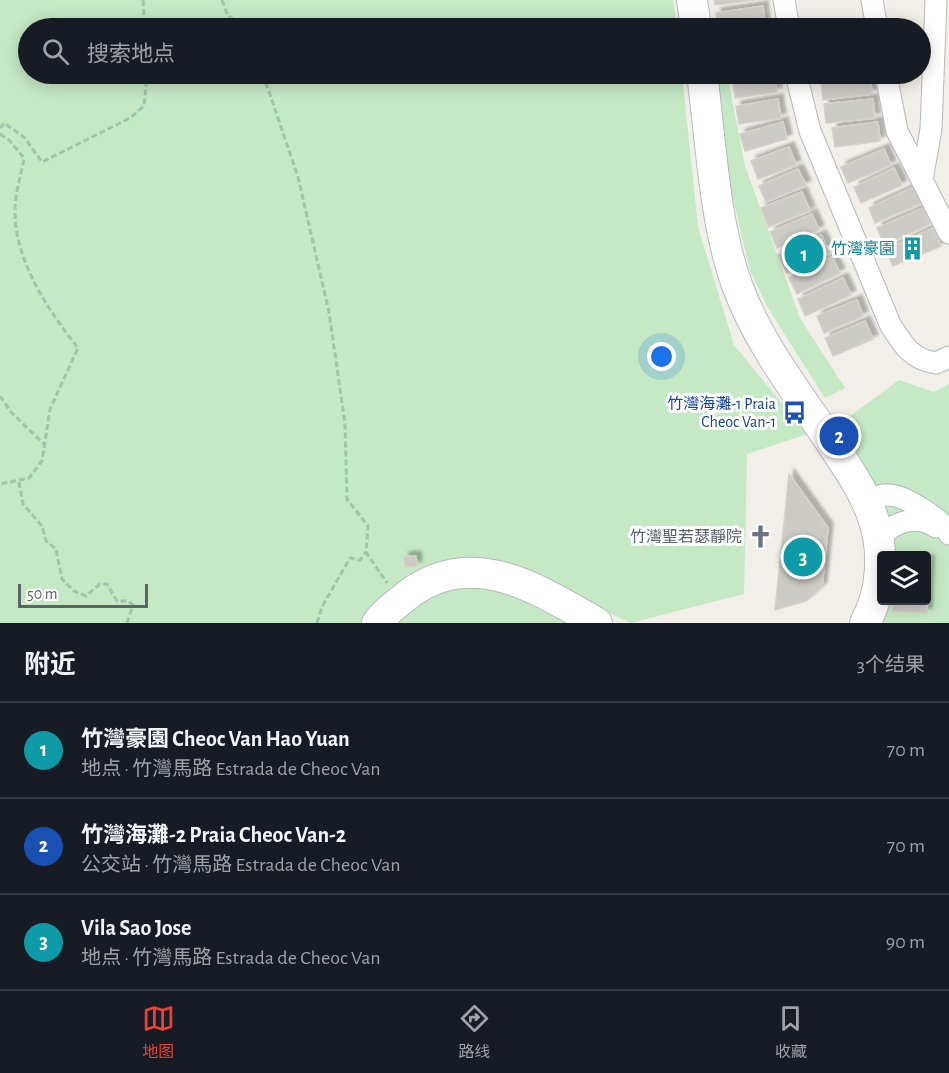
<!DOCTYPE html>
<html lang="zh">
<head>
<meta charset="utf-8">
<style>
	:root { --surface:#171b24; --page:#242831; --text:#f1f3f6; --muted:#9ea1a6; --line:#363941; --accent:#ea4335 }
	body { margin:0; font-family:"Alegreya Sans","Noto Sans SC",sans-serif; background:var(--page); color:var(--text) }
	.controls { position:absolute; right:18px; bottom:18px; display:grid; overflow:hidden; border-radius:6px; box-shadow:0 3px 15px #0003 }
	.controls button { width:54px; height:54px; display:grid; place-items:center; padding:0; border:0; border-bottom:2px solid var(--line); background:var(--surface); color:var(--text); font:30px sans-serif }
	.scale { position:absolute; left:18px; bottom:15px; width:130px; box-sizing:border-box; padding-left:6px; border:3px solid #5f6368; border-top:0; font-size:16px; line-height:21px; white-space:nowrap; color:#5f6368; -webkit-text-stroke:4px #fff; paint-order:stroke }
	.you { position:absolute; left:662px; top:357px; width:21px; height:21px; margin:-15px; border:4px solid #fff; border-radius:50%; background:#1a73e8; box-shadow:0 0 0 9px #1a73e833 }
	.badge { display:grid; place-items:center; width:39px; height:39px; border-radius:50%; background:var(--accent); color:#fff; font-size:20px; font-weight:700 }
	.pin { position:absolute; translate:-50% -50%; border:3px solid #fff; box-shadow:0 2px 6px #0006 }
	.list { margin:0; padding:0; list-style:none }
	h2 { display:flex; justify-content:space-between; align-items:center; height:78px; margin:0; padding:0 24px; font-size:26px }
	h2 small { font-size:20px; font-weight:400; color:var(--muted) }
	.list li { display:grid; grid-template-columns:39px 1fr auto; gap:18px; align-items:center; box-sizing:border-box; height:96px; padding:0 24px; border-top:2px solid var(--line) }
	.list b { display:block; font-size:22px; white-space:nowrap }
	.list p { margin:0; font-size:20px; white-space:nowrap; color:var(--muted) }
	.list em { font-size:20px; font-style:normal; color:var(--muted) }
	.icon { flex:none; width:33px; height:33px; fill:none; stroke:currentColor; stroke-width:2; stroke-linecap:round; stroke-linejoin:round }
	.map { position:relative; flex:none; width:949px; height:623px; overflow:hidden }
	.search { position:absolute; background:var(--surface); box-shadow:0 3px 15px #0003; left:18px; right:18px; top:18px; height:66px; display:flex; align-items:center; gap:15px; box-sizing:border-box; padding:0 21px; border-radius:33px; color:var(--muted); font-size:22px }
	.sheet { height:366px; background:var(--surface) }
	nav { display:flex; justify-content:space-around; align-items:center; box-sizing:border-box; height:84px; border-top:2px solid var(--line); background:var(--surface); font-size:16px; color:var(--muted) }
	nav a { display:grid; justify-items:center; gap:3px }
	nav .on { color:var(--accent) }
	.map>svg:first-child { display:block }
</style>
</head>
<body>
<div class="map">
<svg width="949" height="623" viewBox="0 0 949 623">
	<defs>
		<filter id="shadow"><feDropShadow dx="5" dy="-5" stdDeviation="1.5" flood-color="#0004"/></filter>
	</defs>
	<rect width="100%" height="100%" fill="#f1efe8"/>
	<g fill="#c5e8c5">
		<path d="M0 0H673L677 28H28V74H682L698 227 734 345 807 434 747 454 744 594 631 623 525 573 506 566 364 619 362 623H0Z"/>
		<path d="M718 83 729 84 745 166 800 318 845 388 825 398 768 308 750 271 730 185Z"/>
		<path d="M899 380 934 392 949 384V623H879L888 601 926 600V556L894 555 837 426Z"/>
		<path d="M458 586C508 587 531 600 574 623H391L418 599Z"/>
	</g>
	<g fill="#cccac5" stroke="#d6d1c6" stroke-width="1.5" filter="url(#shadow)">
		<path d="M714 0H755L715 5Z"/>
		<path d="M763 6 765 25 718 28 716 13Z"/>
		<path d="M774 75 777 92 735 98 733 81Z"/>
		<path d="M870 75 872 94 823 100 821 81Z"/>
		<path d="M778 99 781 118 739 124 736 106Z"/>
		<path d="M873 99 875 118 826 123 824 104Z"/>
		<path d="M783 122 787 139 745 151 740 134Z"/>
		<path d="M878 122 880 141 835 147 832 128Z"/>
		<path d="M789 147 796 165 758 179 751 161Z"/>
		<path d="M884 149 891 165 848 183 841 167Z"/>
		<path d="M894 168 902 185 861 203 854 187Z"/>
		<path d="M798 169 806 185 766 202 759 186Z"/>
		<path d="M914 187 921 203 875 223 869 208Z"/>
		<path d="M802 192 810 211 768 227 761 208Z"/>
		<path d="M923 208 930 224 884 245 877 228Z"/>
		<path d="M812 214 819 230 777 248 770 232Z"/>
		<path d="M933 228 941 246 893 266 886 250Z"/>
		<path d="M821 235 830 253 787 273 778 255Z"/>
		<path d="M832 257 840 273 797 294 789 278Z"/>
		<path d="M843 278 851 295 805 316 798 299Z"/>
		<path d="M857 300 863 316 824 333 817 316Z"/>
		<path d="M865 321 873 339 833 356 825 338Z"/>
		<path d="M789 474 828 528 822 587 806 601 775 610Z"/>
		<path d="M416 556 417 566 405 567 404 557Z"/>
		<path d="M926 560H929L927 613 893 611 894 600H926Z"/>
	</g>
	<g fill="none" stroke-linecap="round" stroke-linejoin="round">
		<defs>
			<g id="street">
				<path d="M784 0 789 28"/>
				<path d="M872 0 877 28"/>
				<path d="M796 74 810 131 890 324C902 344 912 360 936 363L949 357"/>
				<path d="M886 74 897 131 949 233"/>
				<path d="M922 180 931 129 936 0"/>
				<path d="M867 502C874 498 881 494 890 495 905 496 944 520 949 534"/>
				<path d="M878 539C893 523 915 513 936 527"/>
			</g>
			<g id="secondary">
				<path d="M692 0 696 28"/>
				<path d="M702 74C711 141 714 221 737 285 757 340 795 390 828 438 843 461 861 486 871 512 885 547 883 591 865 623"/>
				<path d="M377 623C383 614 392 608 400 601 467 543 533 586 597 623"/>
			</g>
		</defs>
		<use href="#street" stroke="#b5b8bc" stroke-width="23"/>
		<use href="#secondary" stroke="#b6babf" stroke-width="32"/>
		<g stroke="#9cc7a9" stroke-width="3" stroke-dasharray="6 3" stroke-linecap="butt">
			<path d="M143 0 145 28"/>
			<path d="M222 0 228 16 242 24 244 28"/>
			<path d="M263 74 298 177 329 312 345 424 347 499 368 526 366 552 387 583"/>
			<path d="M0 128 4 123 24 137 42 162 130 118 144 106 147 74"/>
			<path d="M0 134 9 140 24 158C21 176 14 196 15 214 16 263 49 311 78 348L50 409 42 461 29 478 0 484"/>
			<path d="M0 396 11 412 45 445"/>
			<path d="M19 482 23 504 42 526 46 541 56 549 62 579 74 591 86 596 100 584H107L117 601H128L133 605 127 623"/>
			<path d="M317 623 322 607 350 558 360 560 366 552"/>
		</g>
		<use href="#street" stroke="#fff" stroke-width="21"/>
		<use href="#secondary" stroke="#fff" stroke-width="30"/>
	</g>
	<defs>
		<symbol id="building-bare" viewBox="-9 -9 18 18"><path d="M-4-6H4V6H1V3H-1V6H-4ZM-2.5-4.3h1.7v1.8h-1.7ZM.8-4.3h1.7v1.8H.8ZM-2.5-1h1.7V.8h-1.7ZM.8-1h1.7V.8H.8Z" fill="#0f9aa8" stroke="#fff" stroke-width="2.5" paint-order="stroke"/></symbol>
		<symbol id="bus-bare" viewBox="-9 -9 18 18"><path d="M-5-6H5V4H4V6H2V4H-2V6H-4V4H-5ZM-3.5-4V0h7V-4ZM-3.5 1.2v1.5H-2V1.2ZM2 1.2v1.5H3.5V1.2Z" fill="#1a4fb4" stroke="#fff" stroke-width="2.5" paint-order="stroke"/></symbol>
		<symbol id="church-bare" viewBox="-9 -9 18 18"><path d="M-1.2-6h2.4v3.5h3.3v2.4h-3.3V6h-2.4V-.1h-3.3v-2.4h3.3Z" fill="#6b7280" stroke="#fff" stroke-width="2.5" paint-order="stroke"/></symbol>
	</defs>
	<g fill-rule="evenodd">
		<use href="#building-bare" x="896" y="232" width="33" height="33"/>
		<use href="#bus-bare" x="778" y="396" width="33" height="33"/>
		<use href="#church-bare" x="744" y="520" width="33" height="33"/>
	</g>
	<g text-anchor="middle" stroke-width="6" stroke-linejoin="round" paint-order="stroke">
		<g font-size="16" fill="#0d838f" stroke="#fff" text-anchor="end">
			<text x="895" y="254">竹灣豪園</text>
		</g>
		<g font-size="16" fill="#164399" stroke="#fff" text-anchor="end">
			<text x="776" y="409">竹灣海灘-1 Praia<tspan x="776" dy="18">Cheoc Van-1</tspan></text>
		</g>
		<g font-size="16" fill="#5b616d" stroke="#fff" text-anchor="end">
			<text x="742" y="542">竹灣聖若瑟靜院</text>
		</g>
	</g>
</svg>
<div class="controls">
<button><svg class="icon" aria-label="layers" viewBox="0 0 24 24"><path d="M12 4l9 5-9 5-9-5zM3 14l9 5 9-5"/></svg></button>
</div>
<div class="scale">50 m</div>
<div class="you"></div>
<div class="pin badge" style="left:804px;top:254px;background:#0f9aa8">1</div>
<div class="pin badge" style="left:839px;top:436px;background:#1a4fb4">2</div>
<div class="pin badge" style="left:803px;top:557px;background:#0f9aa8">3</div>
<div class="search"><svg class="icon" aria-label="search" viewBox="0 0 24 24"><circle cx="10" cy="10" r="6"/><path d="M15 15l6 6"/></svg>搜索地点</div>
</div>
<section class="sheet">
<h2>附近<small>3个结果</small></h2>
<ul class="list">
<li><span class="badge" style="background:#0f9aa8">1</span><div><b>竹灣豪園 Cheoc Van Hao Yuan</b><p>地点 · 竹灣馬路 Estrada de Cheoc Van</p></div><em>70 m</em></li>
<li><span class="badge" style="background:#1a4fb4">2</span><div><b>竹灣海灘-2 Praia Cheoc Van-2</b><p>公交站 · 竹灣馬路 Estrada de Cheoc Van</p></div><em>70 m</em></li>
<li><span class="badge" style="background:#0f9aa8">3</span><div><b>Vila Sao Jose</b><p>地点 · 竹灣馬路 Estrada de Cheoc Van</p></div><em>90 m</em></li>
</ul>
</section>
<nav>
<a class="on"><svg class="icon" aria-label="map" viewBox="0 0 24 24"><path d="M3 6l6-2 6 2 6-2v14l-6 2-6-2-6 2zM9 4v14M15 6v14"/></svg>地图</a>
<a><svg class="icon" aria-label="directions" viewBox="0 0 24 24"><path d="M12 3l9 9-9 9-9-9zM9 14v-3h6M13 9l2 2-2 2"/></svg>路线</a>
<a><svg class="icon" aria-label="saved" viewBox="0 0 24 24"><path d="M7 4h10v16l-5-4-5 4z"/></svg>收藏</a>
</nav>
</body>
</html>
